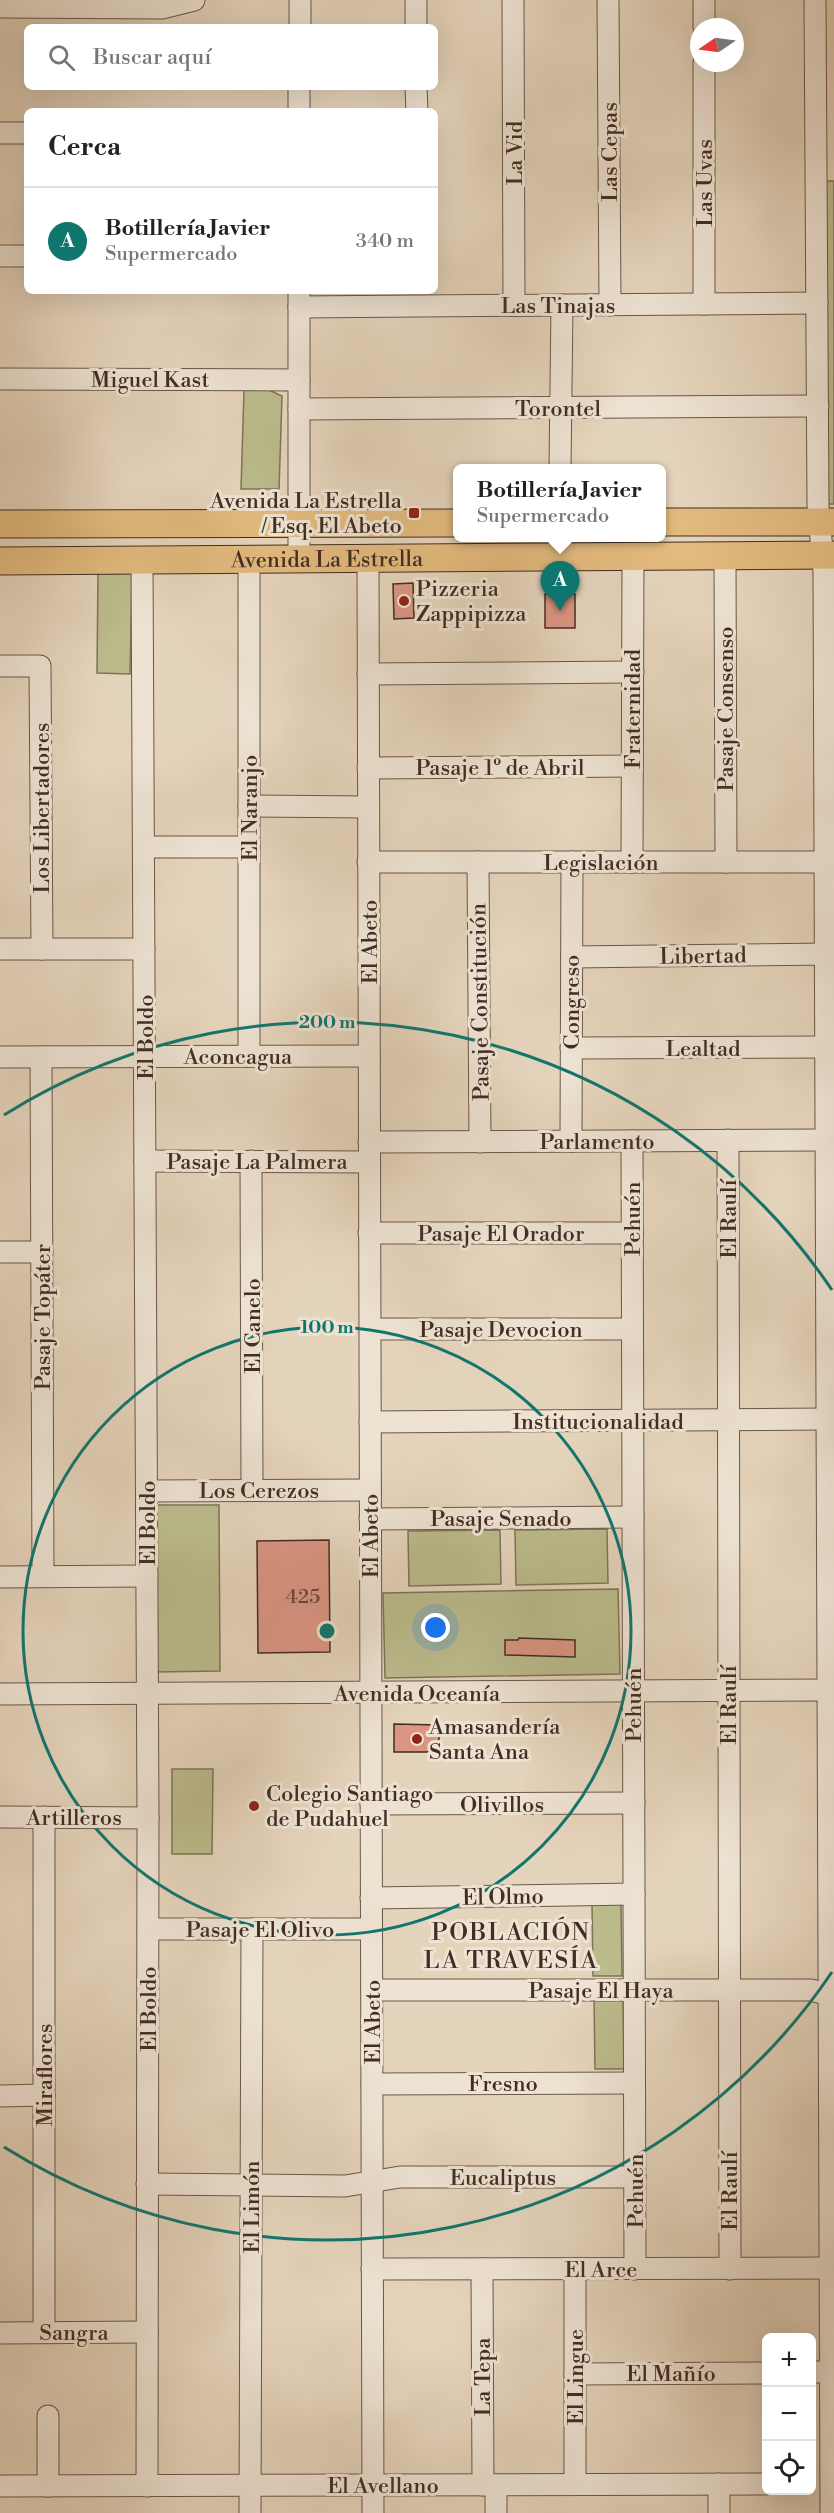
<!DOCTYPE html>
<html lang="es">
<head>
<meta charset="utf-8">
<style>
	:root { --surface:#fff; --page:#f6f6f6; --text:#222; --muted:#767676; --line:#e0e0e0; --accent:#0f766e }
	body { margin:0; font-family:"Libre Bodoni",serif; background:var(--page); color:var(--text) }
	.controls { position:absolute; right:18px; bottom:18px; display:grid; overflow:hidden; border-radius:9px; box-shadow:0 6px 24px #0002 }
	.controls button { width:54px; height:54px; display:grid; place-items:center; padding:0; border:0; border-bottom:2px solid var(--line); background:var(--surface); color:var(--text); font:30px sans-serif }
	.compass { position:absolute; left:690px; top:18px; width:54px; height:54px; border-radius:50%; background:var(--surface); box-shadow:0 6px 24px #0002; rotate:257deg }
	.you { position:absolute; left:436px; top:1628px; width:21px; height:21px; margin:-15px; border:4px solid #fff; border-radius:50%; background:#1a73e8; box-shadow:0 0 0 9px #1a73e833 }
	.badge { display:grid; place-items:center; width:39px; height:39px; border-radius:50%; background:var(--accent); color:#fff; font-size:20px; font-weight:700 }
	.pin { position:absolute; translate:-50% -50px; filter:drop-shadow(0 2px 3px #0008) }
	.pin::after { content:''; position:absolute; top:32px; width:21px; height:18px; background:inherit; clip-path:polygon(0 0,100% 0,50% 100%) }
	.popup { position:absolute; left:453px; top:464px; width:213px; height:78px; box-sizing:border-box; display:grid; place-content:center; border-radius:9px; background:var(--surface); filter:drop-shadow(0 2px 4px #0005); font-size:20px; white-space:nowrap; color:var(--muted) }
	.popup b { font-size:22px; color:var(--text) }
	.popup::after { content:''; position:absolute; left:50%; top:100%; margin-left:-12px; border:12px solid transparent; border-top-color:var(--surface) }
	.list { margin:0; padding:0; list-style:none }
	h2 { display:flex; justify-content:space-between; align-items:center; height:78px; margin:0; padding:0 24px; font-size:26px }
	h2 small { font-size:20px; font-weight:400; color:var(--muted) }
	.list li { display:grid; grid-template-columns:39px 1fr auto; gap:18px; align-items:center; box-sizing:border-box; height:108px; padding:0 24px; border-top:2px solid var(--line) }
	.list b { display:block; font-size:22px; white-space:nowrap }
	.list p { margin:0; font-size:20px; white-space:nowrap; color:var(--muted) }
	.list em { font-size:20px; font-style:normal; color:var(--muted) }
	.icon { flex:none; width:33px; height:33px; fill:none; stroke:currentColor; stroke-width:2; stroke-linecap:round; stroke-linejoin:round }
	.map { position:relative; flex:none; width:834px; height:2513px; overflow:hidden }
	.search { position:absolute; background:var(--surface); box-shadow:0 6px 24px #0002; left:24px; top:24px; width:414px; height:66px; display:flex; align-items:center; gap:15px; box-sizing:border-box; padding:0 21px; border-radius:9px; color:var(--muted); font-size:22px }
	.panel { position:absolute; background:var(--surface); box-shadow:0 6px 24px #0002; left:24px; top:108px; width:414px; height:186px; border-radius:9px }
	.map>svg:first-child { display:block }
</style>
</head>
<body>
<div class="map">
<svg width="834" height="2513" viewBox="0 0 834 2513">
	<rect width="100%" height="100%" fill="#e5d4bc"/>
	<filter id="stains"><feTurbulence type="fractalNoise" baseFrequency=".00333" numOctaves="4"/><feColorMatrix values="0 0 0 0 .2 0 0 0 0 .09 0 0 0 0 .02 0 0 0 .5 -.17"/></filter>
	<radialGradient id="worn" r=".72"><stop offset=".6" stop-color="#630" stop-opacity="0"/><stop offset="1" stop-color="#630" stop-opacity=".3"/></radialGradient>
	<g fill="#bbbb8c" stroke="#7e7458" stroke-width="1.5">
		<path d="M824 181H834V504H827Z"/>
		<path d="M244 390H269L282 396 279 489H241Z"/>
		<path d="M98 570H132L130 674 97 673Z"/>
		<path d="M154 1505H219L220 1671 155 1672Z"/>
		<path d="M607 1529 608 1583 516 1585 515 1530Z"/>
		<path d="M500 1530 501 1584 409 1586 408 1531Z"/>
		<path d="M618 1589 620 1674 385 1678 383 1593Z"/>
		<path d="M172 1769H213L212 1854H172Z"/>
		<path d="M592 1904H621L622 1976H593Z"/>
		<path d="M594 1997H623L624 2069H595Z"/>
	</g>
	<g fill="#da9583" stroke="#412d23" stroke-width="1.5">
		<path d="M413 583 414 618 394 619 393 584Z"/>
		<rect x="545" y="594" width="30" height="34"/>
		<path d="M329 1540 330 1652 258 1653 257 1541Z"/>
		<path d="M519 1638 575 1640V1657L505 1655V1640H518Z"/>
		<path d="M394 1724 439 1725V1752H394Z"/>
	</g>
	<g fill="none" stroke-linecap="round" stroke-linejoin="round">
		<defs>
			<g id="minor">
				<path d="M300 0V27"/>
				<path d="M416 0V27"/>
				<path d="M513 0 514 305"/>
				<path d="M608 0 610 305"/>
				<path d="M815 0 818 506 824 572 831 2513"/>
				<path d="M0 7 162 8 194 0"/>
				<path d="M704 27V0"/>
				<path d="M416 87 417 111"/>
				<path d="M299 111V87"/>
				<path d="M0 133H27"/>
				<path d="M0 256H27"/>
				<path d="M704 304V63"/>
				<path d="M299 307 817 303"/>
				<path d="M0 379 299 380"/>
				<path d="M299 409 818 406"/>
				<path d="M560 468 562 305"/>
				<path d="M725 555 726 862"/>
				<path d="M368 558 373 2513"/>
				<path d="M249 559V1056"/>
				<path d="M299 559V291"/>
				<path d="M142 560 148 1818 147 2486"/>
				<path d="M0 666H40L42 949"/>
				<path d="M368 674 633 672"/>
				<path d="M368 768 632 766"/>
				<path d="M249 806 368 807"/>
				<path d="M144 847H249"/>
				<path d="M368 862H834"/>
				<path d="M478 862 480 1142"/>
				<path d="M632 862 633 556"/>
				<path d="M0 949H144"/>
				<path d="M572 957 834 954"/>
				<path d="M571 1048 834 1047"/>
				<path d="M0 1057 369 1056"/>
				<path d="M41 1057 43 1576"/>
				<path d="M728 1140 730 2269"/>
				<path d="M571 1141 572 862"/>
				<path d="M632 1141 635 2269"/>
				<path d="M369 1142 824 1140"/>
				<path d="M145 1161 369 1162"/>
				<path d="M251 1161 252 1490"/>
				<path d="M369 1233H632"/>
				<path d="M0 1252H42"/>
				<path d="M370 1329H632"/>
				<path d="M370 1422 825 1419"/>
				<path d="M147 1491 370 1490"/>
				<path d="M370 1519 633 1517"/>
				<path d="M0 1577 147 1576"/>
				<path d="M0 1694 834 1690"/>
				<path d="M371 1804 634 1803"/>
				<path d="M0 1817 148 1818"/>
				<path d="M371 1898 634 1894"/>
				<path d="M148 1929H371"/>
				<path d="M372 1990H811L834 1996"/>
				<path d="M372 2084 634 2083"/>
				<path d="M0 2096 44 2095"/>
				<path d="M147 2184 345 2186 400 2177H635"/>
				<path d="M372 2269 830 2268"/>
				<path d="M482 2269 483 2485"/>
				<path d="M575 2269V2484"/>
				<path d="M44 2332V1817"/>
				<path d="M0 2333 147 2332"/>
				<path d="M812 2372H830"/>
				<path d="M575 2374 766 2373"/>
				<path d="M48 2416V2486"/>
				<path d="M719 2484V2513"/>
				<path d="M496 2485V2513"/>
				<path d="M0 2486 766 2484"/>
				<path d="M250 2513 252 1929"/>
			</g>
			<g id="major">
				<path d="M662 522H834"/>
				<path d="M0 524 458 523"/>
				<path id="s1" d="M0 561 834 555"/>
			</g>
		</defs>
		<use href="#minor" stroke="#6a5749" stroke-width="23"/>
		<use href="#major" stroke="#412d23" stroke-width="29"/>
		<use href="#minor" stroke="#eee3d3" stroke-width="21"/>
		<use href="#major" stroke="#e2ba7e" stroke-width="27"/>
	</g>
	<g fill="none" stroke="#0f766e" stroke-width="3">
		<circle cx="327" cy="1631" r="304"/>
		<path d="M832 1972A609 609 0 0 1 4 2147M4 1115A609 609 0 0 1 832 1290"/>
	</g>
	<g fill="#8f2418" stroke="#eee3d3" stroke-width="2">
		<rect x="408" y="507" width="12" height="12" rx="3"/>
		<circle cx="404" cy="601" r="6"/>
		<circle cx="417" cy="1739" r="6"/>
		<circle cx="254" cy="1806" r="6"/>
	</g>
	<g text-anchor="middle" stroke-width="6" stroke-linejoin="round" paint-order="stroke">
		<g font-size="20" fill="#67473b">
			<text x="303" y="1603">425</text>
		</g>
		<g font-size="22" fill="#412d23" stroke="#eee3d3">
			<text transform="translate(609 152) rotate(-90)" y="8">Las Cepas</text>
			<text transform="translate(514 153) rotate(-90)" y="8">La Vid</text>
			<text transform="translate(704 183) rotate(-90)" y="8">Las Uvas</text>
			<text x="558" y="313">Las Tinajas</text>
			<text x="150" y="387">Miguel Kast</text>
			<text x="558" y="416">Torontel</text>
			<text dy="8" stroke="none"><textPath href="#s1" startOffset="327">Avenida La Estrella</textPath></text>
			<text transform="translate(632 709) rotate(-90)" y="8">Fraternidad</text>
			<text transform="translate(725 709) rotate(-90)" y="8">Pasaje Consenso</text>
			<text x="500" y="775">Pasaje 1º de Abril</text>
			<text transform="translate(41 808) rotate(-90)" y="8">Los Libertadores</text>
			<text transform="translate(249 808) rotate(-90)" y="8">El Naranjo</text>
			<text x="601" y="870">Legislación</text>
			<text transform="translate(369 942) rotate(-90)" y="8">El Abeto</text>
			<text transform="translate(703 955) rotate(-1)" y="8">Libertad</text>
			<text transform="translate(479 1002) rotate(-91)" y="8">Pasaje Constitución</text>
			<text transform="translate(571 1002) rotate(-90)" y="8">Congreso</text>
			<text transform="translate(145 1037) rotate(-90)" y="8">El Boldo</text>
			<text x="703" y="1056">Lealtad</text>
			<text x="238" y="1064">Aconcagua</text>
			<text x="597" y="1149">Parlamento</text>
			<text x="257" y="1169">Pasaje La Palmera</text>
			<text transform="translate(632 1219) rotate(-90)" y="8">Pehuén</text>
			<text transform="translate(728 1219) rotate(-90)" y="8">El Raulí</text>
			<text x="501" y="1241">Pasaje El Orador</text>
			<text transform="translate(42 1317) rotate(-90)" y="8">Pasaje Topáter</text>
			<text transform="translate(252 1326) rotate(-90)" y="8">El Canelo</text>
			<text x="501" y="1337">Pasaje Devocion</text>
			<text x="598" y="1429">Institucionalidad</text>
			<text x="259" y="1498">Los Cerezos</text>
			<text x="501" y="1526">Pasaje Senado</text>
			<text transform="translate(147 1523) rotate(-90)" y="8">El Boldo</text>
			<text transform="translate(370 1536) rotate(-90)" y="8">El Abeto</text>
			<text x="417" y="1701">Avenida Oceanía</text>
			<text transform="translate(633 1705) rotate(-90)" y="8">Pehuén</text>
			<text transform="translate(728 1705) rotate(-90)" y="8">El Raulí</text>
			<text x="502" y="1812">Olivillos</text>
			<text x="74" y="1825">Artilleros</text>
			<text transform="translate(503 1896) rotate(-1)" y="8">El Olmo</text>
			<text x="260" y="1937">Pasaje El Olivo</text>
			<text x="601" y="1998">Pasaje El Haya</text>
			<text transform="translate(148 2009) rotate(-90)" y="8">El Boldo</text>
			<text transform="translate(372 2022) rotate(-90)" y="8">El Abeto</text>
			<text transform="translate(44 2075) rotate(-90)" y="8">Miraflores</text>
			<text x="503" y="2091">Fresno</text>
			<text x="503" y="2185">Eucaliptus</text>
			<text transform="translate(635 2191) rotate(-90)" y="8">Pehuén</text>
			<text transform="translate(729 2191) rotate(-90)" y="8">El Raulí</text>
			<text transform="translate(251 2207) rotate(-90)" y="8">El Limón</text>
			<text x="601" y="2277">El Arce</text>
			<text x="74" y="2340">Sangra</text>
			<text x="671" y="2381">El Mañío</text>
			<text transform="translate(482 2377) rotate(-90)" y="8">La Tepa</text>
			<text transform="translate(575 2377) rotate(-90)" y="8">El Lingue</text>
			<text x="383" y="2493">El Avellano</text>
		</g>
		<g font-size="22" fill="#412d23" stroke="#eee3d3" text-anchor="start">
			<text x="402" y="508" text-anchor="end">Avenida La Estrella<tspan x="402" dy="25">/ Esq. El Abeto</tspan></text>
			<text x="416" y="596">Pizzeria<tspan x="416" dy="25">Zappipizza</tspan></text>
			<text x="429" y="1734">Amasandería<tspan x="429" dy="25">Santa Ana</tspan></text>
			<text x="266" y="1801">Colegio Santiago<tspan x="266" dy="25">de Pudahuel</tspan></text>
		</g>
		<g font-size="24" letter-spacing="1.5" fill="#412d23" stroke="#eee3d3">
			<text x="511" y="1940">POBLACIÓN<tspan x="511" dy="28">LA TRAVESÍA</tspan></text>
		</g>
	</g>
	<circle cx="327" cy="1631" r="9" fill="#0f766e" stroke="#eee3d3" stroke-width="3"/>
	<g font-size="18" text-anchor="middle" font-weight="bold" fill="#0f766e" stroke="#eee3d3" stroke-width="6" stroke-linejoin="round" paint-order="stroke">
		<text x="327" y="1028">200 m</text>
		<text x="327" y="1333">100 m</text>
	</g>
	<rect width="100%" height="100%" filter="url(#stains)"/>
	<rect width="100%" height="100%" fill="url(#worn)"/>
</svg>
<div class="controls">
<button>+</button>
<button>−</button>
<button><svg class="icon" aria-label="locate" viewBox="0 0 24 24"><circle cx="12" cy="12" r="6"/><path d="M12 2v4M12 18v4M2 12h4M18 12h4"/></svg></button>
</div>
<svg class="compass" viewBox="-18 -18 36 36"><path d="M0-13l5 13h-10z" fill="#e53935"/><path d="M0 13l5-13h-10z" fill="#767676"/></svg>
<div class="you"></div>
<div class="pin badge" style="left:560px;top:611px">A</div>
<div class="popup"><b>Botillería Javier</b>Supermercado</div>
<div class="search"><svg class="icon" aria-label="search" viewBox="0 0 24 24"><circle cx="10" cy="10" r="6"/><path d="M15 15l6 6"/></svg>Buscar aquí</div>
<section class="panel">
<h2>Cerca<small></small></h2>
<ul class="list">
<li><span class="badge">A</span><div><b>Botillería Javier</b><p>Supermercado</p></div><em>340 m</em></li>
</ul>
</section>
</div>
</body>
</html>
